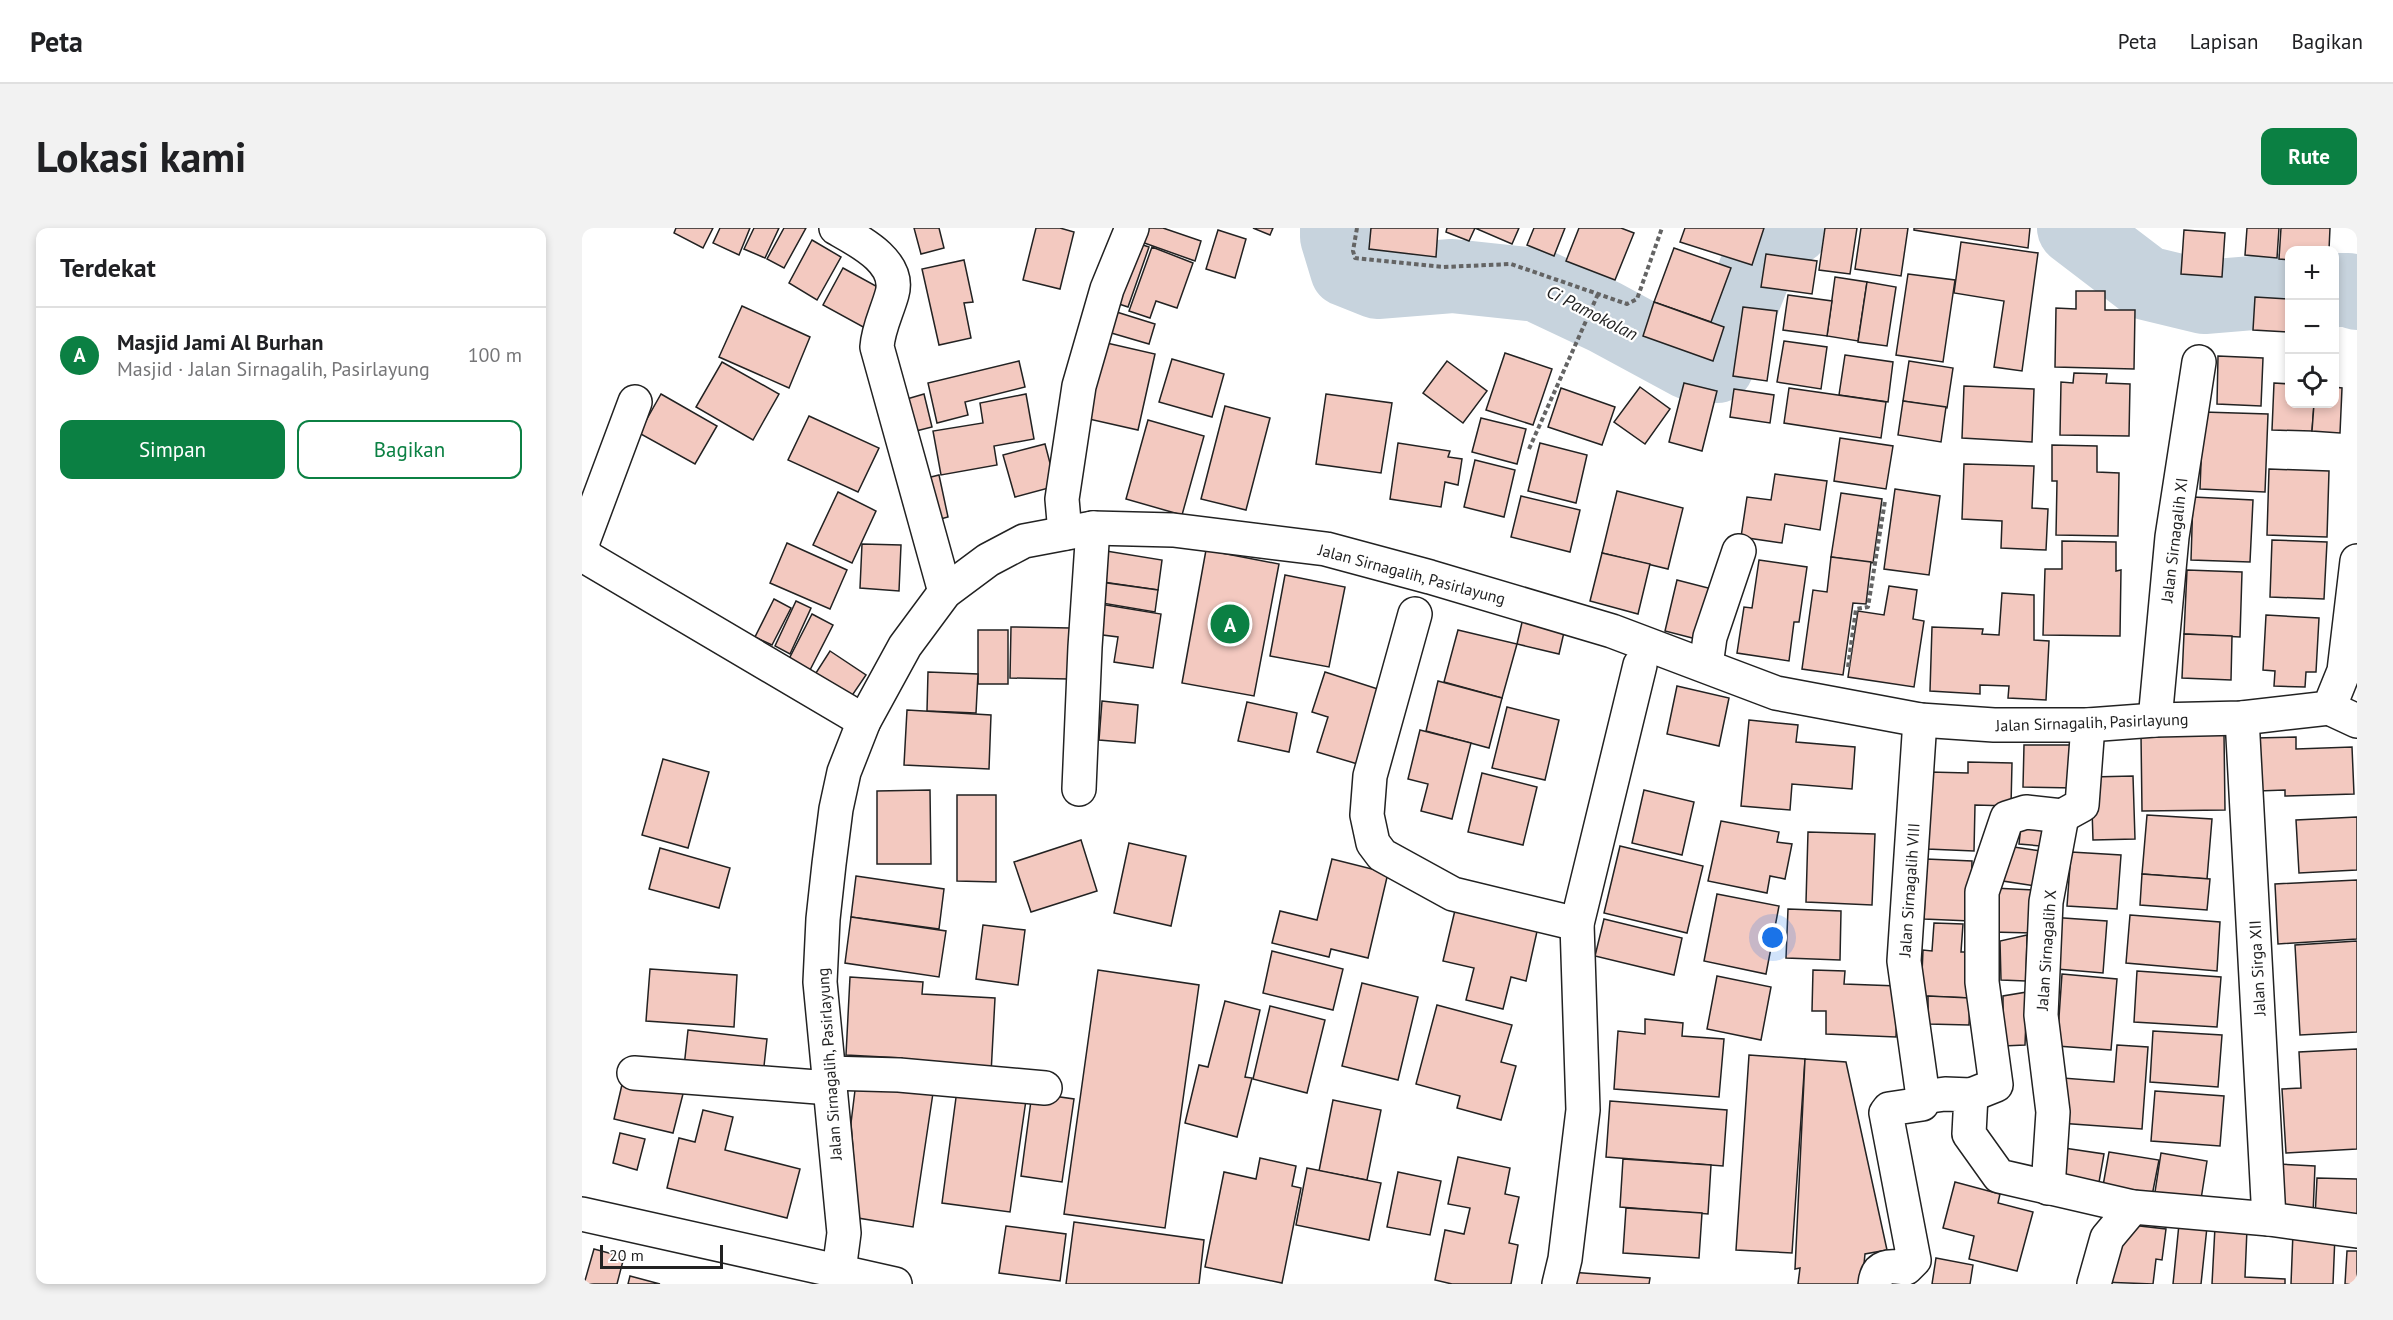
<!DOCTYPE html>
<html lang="id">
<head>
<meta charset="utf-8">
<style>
	:root { --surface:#fff; --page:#f2f2f2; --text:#202124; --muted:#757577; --line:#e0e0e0; --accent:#0b8043 }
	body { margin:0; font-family:"PT Sans",sans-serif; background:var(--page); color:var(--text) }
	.controls { position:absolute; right:18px; top:18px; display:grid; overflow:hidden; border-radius:12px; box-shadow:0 3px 9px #0003 }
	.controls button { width:54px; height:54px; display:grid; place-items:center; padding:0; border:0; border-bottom:2px solid var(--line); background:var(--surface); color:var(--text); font:30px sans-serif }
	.scale { position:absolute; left:18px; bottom:15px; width:123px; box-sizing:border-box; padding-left:6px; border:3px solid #222; border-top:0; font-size:16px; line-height:21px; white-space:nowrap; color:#222; -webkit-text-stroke:4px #fff; paint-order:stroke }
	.you { position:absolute; left:1191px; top:710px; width:21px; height:21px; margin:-15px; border:4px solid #fff; border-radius:50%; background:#1a73e8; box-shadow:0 0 0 9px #1a73e833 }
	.badge { display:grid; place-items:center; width:39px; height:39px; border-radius:50%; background:var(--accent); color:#fff; font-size:20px; font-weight:700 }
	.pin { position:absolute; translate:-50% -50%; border:3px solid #fff; box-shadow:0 2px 6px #0006 }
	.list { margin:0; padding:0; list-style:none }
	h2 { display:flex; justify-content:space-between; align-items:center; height:78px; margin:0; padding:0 24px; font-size:26px }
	h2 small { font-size:20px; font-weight:400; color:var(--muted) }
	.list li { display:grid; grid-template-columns:39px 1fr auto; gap:18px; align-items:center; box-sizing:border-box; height:96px; padding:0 24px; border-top:2px solid var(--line) }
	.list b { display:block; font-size:22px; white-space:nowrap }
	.list p { margin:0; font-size:20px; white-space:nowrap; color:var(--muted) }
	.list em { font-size:20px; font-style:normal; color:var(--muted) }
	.actions { display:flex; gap:12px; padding:18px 24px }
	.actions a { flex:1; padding:14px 0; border:2px solid var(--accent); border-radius:12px; text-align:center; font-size:21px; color:var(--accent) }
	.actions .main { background:var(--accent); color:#fff }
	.icon { flex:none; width:33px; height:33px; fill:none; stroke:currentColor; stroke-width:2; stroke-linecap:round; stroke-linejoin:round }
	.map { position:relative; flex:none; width:1775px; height:1056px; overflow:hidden; border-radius:12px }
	header { display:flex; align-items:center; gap:36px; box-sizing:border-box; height:84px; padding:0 30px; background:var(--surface); border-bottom:2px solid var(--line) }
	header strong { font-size:28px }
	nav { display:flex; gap:33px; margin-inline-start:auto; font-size:21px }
	.intro { display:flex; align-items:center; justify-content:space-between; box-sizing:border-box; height:144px; padding:0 36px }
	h1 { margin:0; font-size:42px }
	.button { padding:15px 27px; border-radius:12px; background:var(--accent); color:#fff; font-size:21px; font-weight:700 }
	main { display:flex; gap:36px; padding:0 36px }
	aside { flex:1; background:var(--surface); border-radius:12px; box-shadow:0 3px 9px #0003 }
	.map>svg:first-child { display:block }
</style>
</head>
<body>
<header>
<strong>Peta</strong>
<nav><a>Peta</a><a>Lapisan</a><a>Bagikan</a></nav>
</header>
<div class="intro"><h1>Lokasi kami</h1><a class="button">Rute</a></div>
<main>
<aside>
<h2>Terdekat<small></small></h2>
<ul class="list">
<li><span class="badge">A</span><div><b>Masjid Jami Al Burhan</b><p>Masjid · Jalan Sirnagalih, Pasirlayung</p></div><em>100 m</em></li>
</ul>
<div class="actions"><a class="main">Simpan</a><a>Bagikan</a></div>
</aside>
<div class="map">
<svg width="1775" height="1056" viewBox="0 0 1775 1056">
	<rect width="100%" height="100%" fill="#fff"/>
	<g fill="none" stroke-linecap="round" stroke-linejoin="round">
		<g stroke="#c7d3dd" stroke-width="74">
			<path d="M755 0V9L765 42 795 54 870 48 955 57 1023 89 1108 135 1135 138 1176 36 1186 17 1211 0"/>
			<path d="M1492 0 1564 55 1622 69 1708 62"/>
			<path d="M1752 62H1766L1775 65"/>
		</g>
	</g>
	<g fill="#f3c9c0" stroke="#222" stroke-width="1.5">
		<path d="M94 0H131L121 20 92 5Z"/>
		<path d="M138 0H168L157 27 131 15Z"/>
		<path d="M172 0H197L183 30 162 21Z"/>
		<path d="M202 0H224L202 40 185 31Z"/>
		<path d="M332 0H357L362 20 339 26Z"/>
		<path d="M454 0H478L492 4 478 61 441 52Z"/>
		<path d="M558 0H581L619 13 613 33 554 12Z"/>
		<path d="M671 0H691L688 7Z"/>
		<path d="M789 0H856L854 29 787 21Z"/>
		<path d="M865 0H893L887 13 864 4Z"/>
		<path d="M893 0H937L930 16Z"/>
		<path d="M952 0H983L972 28 945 17Z"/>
		<path d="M997 0H1039L1052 5 1033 52 984 33Z"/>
		<path d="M1103 0H1182L1170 37 1098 14Z"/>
		<path d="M1243 0H1275L1268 46 1237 42Z"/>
		<path d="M1279 0H1326L1319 48 1273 41Z"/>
		<path d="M1332 0H1448L1446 20 1332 2Z"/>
		<path d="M1665 0H1697L1695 30 1663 27Z"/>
		<path d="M1699 0H1748L1747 22H1708V32L1697 31Z"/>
		<path d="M636 2 664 11 653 50 624 41Z"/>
		<path d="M1602 2 1643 5 1640 49 1599 46Z"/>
		<path d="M230 12 259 29 235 72 207 55Z"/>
		<path d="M546 12 567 19 546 79 525 72Z"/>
		<path d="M1379 14 1456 25 1440 143 1412 139 1422 73 1372 65Z"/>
		<path d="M570 19 611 35 595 80 574 73 568 90 547 83Z"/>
		<path d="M1092 20 1149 40 1129 94 1072 74Z"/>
		<path d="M1184 26 1235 33 1230 66 1179 59Z"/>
		<path d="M382 32 391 74 382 75 389 110 357 117 340 41Z"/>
		<path d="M261 40 303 63 283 100 241 77Z"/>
		<path d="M1326 46 1373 52 1361 134 1314 127Z"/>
		<path d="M1253 49 1285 54 1276 113 1245 108Z"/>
		<path d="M1285 54 1314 59 1305 118 1276 114Z"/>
		<path d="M1494 63H1523V82H1553L1552 141 1473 139 1474 80 1494 81Z"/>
		<path d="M1206 67 1250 73 1245 108 1201 102Z"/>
		<path d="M1673 69 1708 71V104L1671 102Z"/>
		<path d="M1072 74 1142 99 1131 133 1061 108Z"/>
		<path d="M160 78 228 109 207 160 137 129Z"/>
		<path d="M1161 79 1195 83 1185 153 1151 148Z"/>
		<path d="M525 81 573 96 567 116 519 102Z"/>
		<path d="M516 113 573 126 556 202 498 189Z"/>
		<path d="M1202 113 1245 119 1239 161 1195 154Z"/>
		<path d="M923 125 970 141 951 197 904 182Z"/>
		<path d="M1263 127 1311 134 1306 174 1257 167Z"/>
		<path d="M1636 128 1681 130 1679 178 1635 176Z"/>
		<path d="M590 131 642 146 630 189 577 174Z"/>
		<path d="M437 133 443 159 383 174 386 187 355 195 346 155Z"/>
		<path d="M865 133 905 163 881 195 841 165Z"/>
		<path d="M1327 133 1371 140 1365 180 1321 173Z"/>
		<path d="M140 134 197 166 171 212 114 179Z"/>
		<path d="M1492 145 1525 146 1524 155 1548 156 1547 208 1478 207 1479 154 1491 155Z"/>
		<path d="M1102 155 1135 163 1120 223 1087 214Z"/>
		<path d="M1692 155 1708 156V176H1732L1730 203 1690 202Z"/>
		<path d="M1382 158 1452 161 1450 214 1380 210Z"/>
		<path d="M1058 159 1088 181 1063 216 1032 194Z"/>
		<path d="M1752 159 1760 160 1758 205 1730 203 1732 176H1752Z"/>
		<path d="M979 160 1033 179 1020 217 966 199Z"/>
		<path d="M1207 160 1304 174 1299 210 1202 195Z"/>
		<path d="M1152 161 1192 167 1188 195 1148 189Z"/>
		<path d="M79 166 135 198 113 236 57 205Z"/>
		<path d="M342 166 350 199 326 205 318 173Z"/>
		<path d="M444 166 452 211 412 218 415 237 359 247 351 203 401 195 398 175Z"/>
		<path d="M744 166 810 175 799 245 734 236Z"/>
		<path d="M1321 173 1364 179 1359 214 1316 207Z"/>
		<path d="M643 178 688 190 664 282 619 271Z"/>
		<path d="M1621 184 1686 186 1683 264 1618 261Z"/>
		<path d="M227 188 297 220 276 264 206 232Z"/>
		<path d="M899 190 944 201 935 236 890 224Z"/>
		<path d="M566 192 622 208 600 287 544 271Z"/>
		<path d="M1258 210 1311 218 1304 261 1252 253Z"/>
		<path d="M816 215 868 223 866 229 880 231 876 257 863 254 859 279 808 271Z"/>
		<path d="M958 215 1005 227 994 275 946 263Z"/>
		<path d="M463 216 474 258 433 269 421 227Z"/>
		<path d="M1470 217 1515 218V244L1537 245 1536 308 1474 307 1475 253H1470Z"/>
		<path d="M893 232 933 242 922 289 882 279Z"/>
		<path d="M1382 236 1452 238 1450 280 1466 281 1464 322 1419 320 1420 293 1380 291Z"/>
		<path d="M1687 241 1747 243 1745 309 1685 307Z"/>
		<path d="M1193 246 1245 253 1238 302 1203 296 1200 315 1159 309 1165 269 1189 272Z"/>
		<path d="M357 247 366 289 347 294 337 252Z"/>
		<path d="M1313 261 1358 268 1347 347 1302 341Z"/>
		<path d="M1035 263 1101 280 1086 341 1020 325Z"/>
		<path d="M256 264 294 283 270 335 231 317Z"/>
		<path d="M1259 265 1300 271 1291 335 1249 329Z"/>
		<path d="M939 268 998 282 988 324 929 309Z"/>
		<path d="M1611 269 1671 272 1668 334 1609 332Z"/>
		<path d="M1690 312 1745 314 1742 371 1688 369Z"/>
		<path d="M1480 313 1534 314V343L1539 342 1538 408 1461 407 1463 341H1480Z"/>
		<path d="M205 315 265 342 248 381 188 355Z"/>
		<path d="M280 316 319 317 317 363 278 360Z"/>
		<path d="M518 322 580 332 576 362 514 353Z"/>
		<path d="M624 322 697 336 672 468 600 455Z"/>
		<path d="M1020 325 1068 336 1056 386 1008 373Z"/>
		<path d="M1249 329 1289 334 1284 376 1271 375 1261 447 1220 441 1231 362 1245 364Z"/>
		<path d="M1177 332 1225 339 1217 394H1212L1207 433 1155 425 1162 379 1170 380Z"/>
		<path d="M1605 342 1660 344 1658 409 1602 406Z"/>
		<path d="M703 347 763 359 747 439 688 428Z"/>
		<path d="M1095 352 1134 362 1122 413 1083 403Z"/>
		<path d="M518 354 576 362 573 384 514 374Z"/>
		<path d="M1307 358 1335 362 1331 391 1342 393 1332 459 1266 449 1276 383 1302 387Z"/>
		<path d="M1420 365 1452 367V412L1467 413 1464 472 1426 470 1427 458 1398 457V466L1348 463 1350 399 1401 401 1400 406 1417 407Z"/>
		<path d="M192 371 209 380 190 417 173 409Z"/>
		<path d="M214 373 229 380 208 426 193 418Z"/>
		<path d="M518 376 579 386 571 440 532 434 536 409 513 406Z"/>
		<path d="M230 386 251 397 228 442 207 431Z"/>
		<path d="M1684 387 1737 390 1734 444H1724L1723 459 1692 458 1693 443 1681 442Z"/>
		<path d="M941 390 983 400 977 426 935 416Z"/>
		<path d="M429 399 488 400 487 451 428 450Z"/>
		<rect x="396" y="402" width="30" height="54"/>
		<path d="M876 402 935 416 920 470 862 454Z"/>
		<path d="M1602 406 1650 408 1649 452 1600 450Z"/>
		<path d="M248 423 284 447 267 472 232 448Z"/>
		<path d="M346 444 396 446 394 485 345 483Z"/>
		<path d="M743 444 802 463 779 537 735 524 746 489 730 484Z"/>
		<path d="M856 453 920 470 907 520 844 503Z"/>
		<path d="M1095 458 1147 470 1137 518 1085 506Z"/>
		<path d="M520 473 556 477 553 515 517 512Z"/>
		<path d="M665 474 715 485 707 524 656 513Z"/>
		<path d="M925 479 977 492 963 552 910 540Z"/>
		<path d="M325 482 409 487 407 541 322 537Z"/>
		<path d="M1167 492 1216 497 1214 514 1273 519 1270 561 1210 556 1208 582 1159 578Z"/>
		<path d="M838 502 889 515 870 591 839 583 846 556 826 551Z"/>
		<path d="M1642 506 1643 582 1560 583 1559 507Z"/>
		<path d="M1714 509V521L1770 519 1772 566 1703 568V562L1676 563 1674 510Z"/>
		<path d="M1442 517H1493V560L1441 559Z"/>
		<path d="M81 531 127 544 106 620 60 607Z"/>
		<path d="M1386 534 1430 535 1429 578 1393 577 1392 623 1345 621 1348 544 1386 545Z"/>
		<path d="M900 545 955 559 941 617 886 604Z"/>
		<path d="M1551 548 1553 611 1511 612 1509 549Z"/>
		<path d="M348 562 349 636H295V563Z"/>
		<path d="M1062 562 1112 574 1100 627 1050 615Z"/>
		<path d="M375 567H414V654L375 653Z"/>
		<path d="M1565 587 1630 591 1625 651 1560 646Z"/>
		<path d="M1440 589 1473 591 1470 619 1437 616Z"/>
		<path d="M1775 589V642L1717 645 1714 592Z"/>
		<path d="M1139 593 1197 604 1195 614 1210 616 1203 651 1188 648 1185 665 1126 653Z"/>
		<path d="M1226 604 1293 606 1290 677 1224 674Z"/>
		<path d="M499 612 515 663 449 684 432 634Z"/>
		<path d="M547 615 604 628 589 698 532 685Z"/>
		<path d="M1038 618 1121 638 1105 705 1022 685Z"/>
		<path d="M1425 618 1459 623 1454 658 1421 653Z"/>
		<path d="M78 620 148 640 137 680 67 661Z"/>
		<path d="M1489 624 1539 627 1535 681 1485 678Z"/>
		<path d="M750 631 806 645 786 730 749 721 747 729 690 715 698 683 735 692Z"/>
		<path d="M1344 631 1390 633 1388 693 1342 691Z"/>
		<path d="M1560 646 1628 651 1625 682 1558 677Z"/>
		<path d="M274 648 362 661 357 701 269 689Z"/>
		<path d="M1775 652V711L1696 716 1693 656Z"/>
		<path d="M1411 660 1452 662 1451 705 1409 704Z"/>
		<path d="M1135 666 1197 678 1184 746 1122 733Z"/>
		<path d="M874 678 956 699 944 753 929 749 921 781 884 772 892 740 861 733Z"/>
		<path d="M1206 681 1259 683 1258 732 1204 730Z"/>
		<path d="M1548 687 1638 694 1635 743 1544 735Z"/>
		<path d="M269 689 364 703 357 749 263 735Z"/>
		<path d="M1467 689 1525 693 1521 745 1463 740Z"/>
		<path d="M1022 691 1100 710 1092 747 1013 728Z"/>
		<path d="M1352 695 1381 696 1379 724H1389L1388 770 1339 768 1341 722 1350 723Z"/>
		<path d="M401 697 443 702 436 757 394 751Z"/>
		<path d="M1445 707 1444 753 1419 752 1418 713Z"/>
		<path d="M1775 713V804L1718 807 1713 717Z"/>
		<path d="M690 723 761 741 751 782 681 765Z"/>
		<path d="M68 741 155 747 152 799 64 793Z"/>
		<path d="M516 742 617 757 583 1000 482 986Z"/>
		<path d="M1231 742 1263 743 1262 756 1316 758 1314 809 1244 806V783H1230Z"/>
		<path d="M1555 743 1639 749 1635 799 1552 794Z"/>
		<path d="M1480 746 1535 751 1529 822 1475 818Z"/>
		<path d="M1135 748 1189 759 1179 812 1125 801Z"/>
		<path d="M268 749 341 754 340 766 413 770 409 846 319 841 320 830 264 827Z"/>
		<path d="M780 755 836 769 816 852 760 838Z"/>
		<path d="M1445 764 1443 817 1421 818V768Z"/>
		<path d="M1346 768 1388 770 1387 797 1346 796Z"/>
		<path d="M643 773 678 782 663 849 670 850 655 909 603 895 617 837 626 839Z"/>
		<path d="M855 777 930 797 919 834 934 838 919 892 875 880 878 868 834 856Z"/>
		<path d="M688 778 743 792 725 865 671 851Z"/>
		<path d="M1063 791 1101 795 1100 808 1142 811 1137 869 1032 861 1036 803 1063 806Z"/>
		<path d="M106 802 185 811 181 847 102 839Z"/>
		<path d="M1571 803 1640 807 1636 859 1568 854Z"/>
		<path d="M1535 817 1566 819 1560 901 1477 895 1481 850 1532 854Z"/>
		<path d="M1775 821V921L1704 925 1700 861 1719 860 1717 824Z"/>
		<path d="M1167 827 1223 831 1210 1025 1154 1022Z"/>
		<path d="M1223 831 1264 834 1305 1022 1283 1026 1280 1056H1216L1218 1040 1213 1041Z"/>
		<path d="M42 848 102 862 91 905 32 891Z"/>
		<path d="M274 854 351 865 331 999 276 990 269 895Z"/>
		<path d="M375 862 444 872 428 984 360 975Z"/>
		<path d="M1573 863 1642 868 1638 918 1569 913Z"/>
		<path d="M450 865 492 871 480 954 439 948Z"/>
		<path d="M751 872 799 882 785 952 737 943Z"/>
		<path d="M1028 873 1145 882 1141 938 1024 929Z"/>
		<path d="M121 882 151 889 143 922 218 941 205 990 85 960 97 910 113 914Z"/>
		<path d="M38 905 63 911 55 942 31 935Z"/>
		<path d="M1482 920 1522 926 1516 960 1476 953Z"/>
		<path d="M1527 924 1577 932 1568 978 1519 969Z"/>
		<path d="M1579 925 1625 933 1617 984 1571 977Z"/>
		<path d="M876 929 928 940 923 966 937 969 927 1015 936 1017 929 1056H870L853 1052 863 1002 882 1006 888 980 866 976Z"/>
		<path d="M678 930 714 938 710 958 719 960 700 1055 623 1039 642 944 674 951Z"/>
		<path d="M1041 931 1129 937 1126 986 1038 979Z"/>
		<path d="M1697 936 1733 938 1731 986 1694 984Z"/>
		<path d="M725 940 799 955 787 1012 714 997Z"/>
		<path d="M816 944 859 953 848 1007 805 999Z"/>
		<path d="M1735 950 1775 951V993L1733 990Z"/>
		<path d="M1373 954 1418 966 1416 975 1451 984 1435 1043 1387 1031 1392 1008 1361 1000Z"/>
		<path d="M1044 980 1120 985 1117 1030 1041 1025Z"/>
		<path d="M492 994 622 1012 617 1056H484Z"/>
		<path d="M1540 996 1584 1001 1580 1032 1574 1031 1571 1056 1520 1054Z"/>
		<path d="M1597 996 1625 999 1619 1056H1591Z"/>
		<path d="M424 998 484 1006 478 1053 417 1045Z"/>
		<path d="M1633 999 1665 1001 1663 1049 1703 1051V1056H1630Z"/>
		<path d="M1711 1004 1753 1007 1751 1056H1709Z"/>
		<path d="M12 1021 42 1029 35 1056H2Z"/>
		<path d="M1765 1023H1775V1056H1763Z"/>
		<path d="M1354 1030 1391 1037 1388 1056H1350Z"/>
		<path d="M988 1044 1068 1050 1067 1056H988Z"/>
		<path d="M48 1048 78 1056H46Z"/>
	</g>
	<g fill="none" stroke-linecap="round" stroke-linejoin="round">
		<defs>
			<g id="street">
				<path d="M254 0C277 13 319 34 310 66 305 84 296 101 295 119L363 364"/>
				<path d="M53 174 0 316 4 329 282 493"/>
				<path d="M483 305 480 271 497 158 525 61 550 0"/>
				<path d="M833 386 788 548 785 587 791 615 800 627 871 666 995 696"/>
				<path d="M1124 437 1128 409 1157 323"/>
				<path d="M1747 480 1775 493"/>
				<path d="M1660 490 1687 991"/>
				<path d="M1573 492 1590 309 1617 134"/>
				<path d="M497 561 503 419 511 300"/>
				<path d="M1480 588 1500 577 1506 497"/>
				<path d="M52 845 248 860"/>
				<path d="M246 845 317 847 463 860"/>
				<path d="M1389 867 1414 857 1400 754V664L1425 590 1444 584 1480 588"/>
				<path d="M1341 869 1363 866 1389 867 1387 906 1417 948 1551 979 1687 991 1775 1003"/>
				<path d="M1466 960 1471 884 1459 787 1464 674 1480 588"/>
				<path d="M257 1043 262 1005 238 754 241 691 247 636 254 581 262 544 282 493 323 418 363 364 406 332 442 313 511 300 591 302 744 321 848 349 1030 403 1194 465 1338 492 1412 497H1506L1573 492 1660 490 1747 480 1762 443 1775 333"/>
				<path d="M977 1056 983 1031 1001 882 995 696 1058 437"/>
				<path d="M1293 1056C1295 1036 1308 1038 1324 1040L1332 1032 1304 885 1307 881 1340 876 1341 869 1322 733 1338 492"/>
				<path d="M1512 1056 1525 1010 1551 979"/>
			</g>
			<path id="secondary" d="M0 986 313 1056"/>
		</defs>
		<use href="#street" stroke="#222" stroke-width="36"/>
		<use href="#secondary" stroke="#222" stroke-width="36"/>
		<g stroke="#646464" stroke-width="4" stroke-dasharray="4.5 3" stroke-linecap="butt">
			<path d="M775 0 771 23 773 30 861 39 929 36 1045 76 1055 71 1080 0"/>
			<path d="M947 221 1016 66"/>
			<path d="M1266 439 1274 381 1286 379 1303 273"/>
		</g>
		<use href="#street" stroke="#fff" stroke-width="33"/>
		<use href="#secondary" stroke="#fff" stroke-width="33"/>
	</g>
	<g text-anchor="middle" stroke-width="4.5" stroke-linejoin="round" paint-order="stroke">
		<g font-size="16" fill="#222" stroke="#fff">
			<text transform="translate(1592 312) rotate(-83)" y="6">Jalan Sirnagalih XI</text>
			<text transform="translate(830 346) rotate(15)" y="6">Jalan Sirnagalih, Pasirlayung</text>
			<text transform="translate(1510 494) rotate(-2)" y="6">Jalan Sirnagalih, Pasirlayung</text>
			<text transform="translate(1327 662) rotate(-86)" y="6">Jalan Sirnagalih VIII</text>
			<text transform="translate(1464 722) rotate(-86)" y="6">Jalan Sirnagalih X</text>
			<text transform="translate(1675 740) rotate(-93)" y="6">Jalan Sirga XII</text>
			<text transform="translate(247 836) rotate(-94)" y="6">Jalan Sirnagalih, Pasirlayung</text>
		</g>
		<g font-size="18" font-style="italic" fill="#222" stroke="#fff">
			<text transform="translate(1010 85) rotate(27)" y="6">Ci Pamokolan</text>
		</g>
	</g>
</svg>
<div class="controls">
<button>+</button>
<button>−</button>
<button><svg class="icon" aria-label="locate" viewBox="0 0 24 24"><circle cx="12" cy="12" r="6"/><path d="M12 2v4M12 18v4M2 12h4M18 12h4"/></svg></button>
</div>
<div class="scale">20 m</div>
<div class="you"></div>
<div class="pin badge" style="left:648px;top:396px">A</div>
</div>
</main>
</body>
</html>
